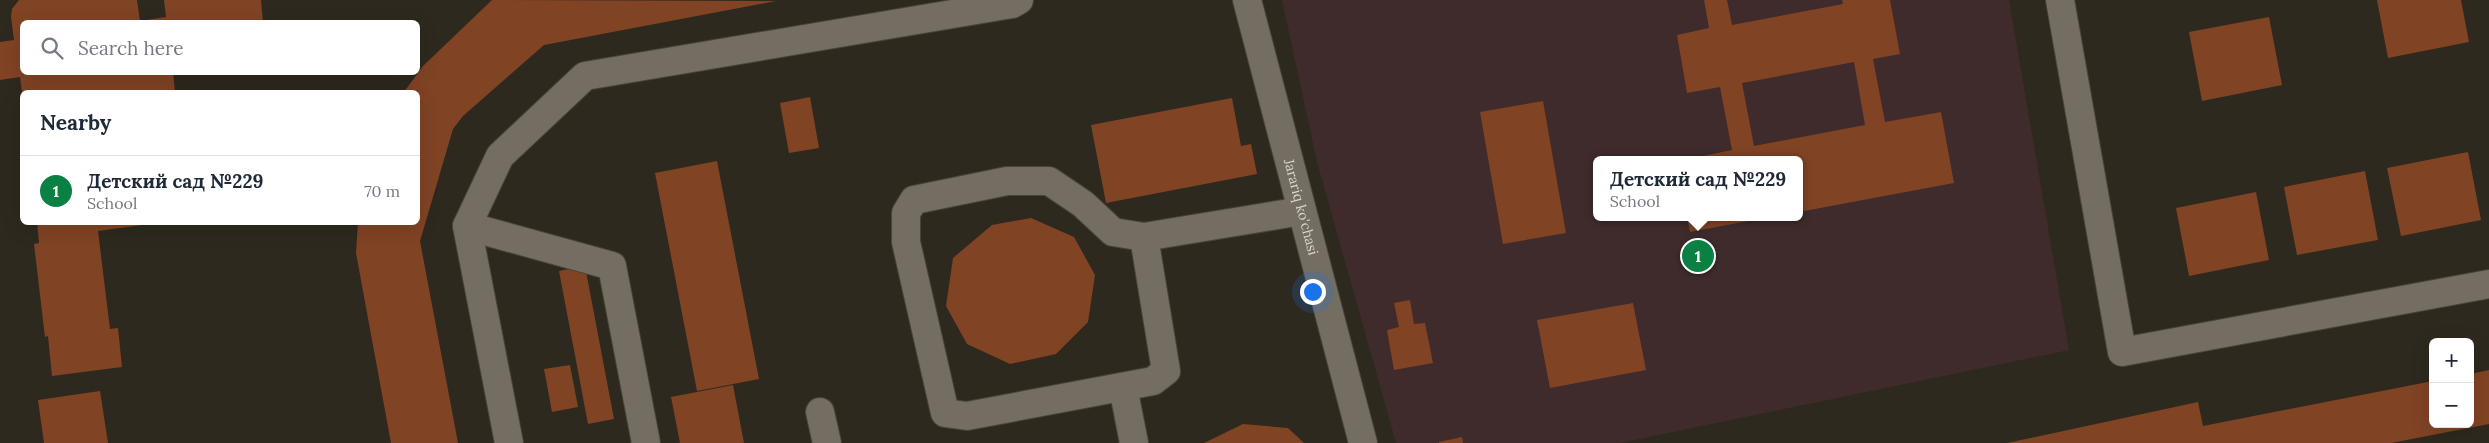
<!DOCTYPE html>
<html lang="en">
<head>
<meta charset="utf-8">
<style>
	:root { --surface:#fff; --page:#f6f6f7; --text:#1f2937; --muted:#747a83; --line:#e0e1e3; --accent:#0b8043 }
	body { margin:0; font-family:Lora,serif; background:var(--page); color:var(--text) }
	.controls { position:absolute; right:15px; bottom:15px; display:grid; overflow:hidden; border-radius:8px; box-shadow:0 5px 20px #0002 }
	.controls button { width:45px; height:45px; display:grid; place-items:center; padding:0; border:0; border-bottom:1px solid var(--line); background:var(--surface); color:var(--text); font:25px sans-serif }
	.you { position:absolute; left:1312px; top:291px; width:18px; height:18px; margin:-12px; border:4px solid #fff; border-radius:50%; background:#1a73e8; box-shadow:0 0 0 8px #1a73e833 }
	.badge { display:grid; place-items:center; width:32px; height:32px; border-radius:50%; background:var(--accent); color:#fff; font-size:16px; font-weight:700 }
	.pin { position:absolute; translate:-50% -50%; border:2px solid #fff; box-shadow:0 1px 5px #0006 }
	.popup { position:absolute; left:1593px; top:156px; width:210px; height:65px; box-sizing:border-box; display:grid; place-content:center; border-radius:8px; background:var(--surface); filter:drop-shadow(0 1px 4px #0005); font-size:16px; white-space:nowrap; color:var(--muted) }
	.popup b { font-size:19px; color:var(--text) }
	.popup::after { content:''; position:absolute; left:50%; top:100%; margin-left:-10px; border:10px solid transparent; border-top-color:var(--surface) }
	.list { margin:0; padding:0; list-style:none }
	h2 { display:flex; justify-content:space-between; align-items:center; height:65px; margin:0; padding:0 20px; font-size:21px }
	h2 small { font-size:16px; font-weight:400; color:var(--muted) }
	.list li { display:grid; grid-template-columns:32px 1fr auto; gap:15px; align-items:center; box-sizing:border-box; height:70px; padding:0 20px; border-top:1px solid var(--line) }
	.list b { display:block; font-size:19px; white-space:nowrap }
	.list p { margin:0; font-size:16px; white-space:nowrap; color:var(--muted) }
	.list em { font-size:16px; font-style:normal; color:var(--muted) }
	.icon { flex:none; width:28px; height:28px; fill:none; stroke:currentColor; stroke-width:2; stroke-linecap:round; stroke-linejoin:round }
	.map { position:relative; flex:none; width:2489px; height:443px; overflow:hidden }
	.search { position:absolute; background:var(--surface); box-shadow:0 5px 20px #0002; left:20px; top:20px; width:400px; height:55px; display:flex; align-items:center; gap:12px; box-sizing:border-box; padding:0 18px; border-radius:8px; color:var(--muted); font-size:19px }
	.panel { position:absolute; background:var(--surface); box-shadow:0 5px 20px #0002; left:20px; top:90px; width:400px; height:135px; border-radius:8px }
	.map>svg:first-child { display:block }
</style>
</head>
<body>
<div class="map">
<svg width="2489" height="443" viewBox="0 0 2489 443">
	<rect width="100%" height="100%" fill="#2e291e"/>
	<path fill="#3f2b2b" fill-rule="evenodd" d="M1282 0H2009L2069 350 1620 443H1396L1317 162ZM1597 160H1799V217H1597Z"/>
	<g fill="#804324" fill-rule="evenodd">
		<path d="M19 0H137L140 21 166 17 164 0H261L263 22H22V72H173L175 92H22L20 77 0 80V42L14 40 11 17 12 9Z"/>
		<path d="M492 0 776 1 544 45 463 116 453 129 420 241 458 443H391L356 253 358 222H418V92H404L423 66Z"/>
		<path d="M1704 0H1727L1732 25 1843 4 1842 0H1890L1900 54 1873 59 1885 122 1941 112 1954 183 1799 212V160H1684L1732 150 1720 87 1687 93 1677 35 1709 28ZM1854 62 1865 125 1754 146 1742 83Z"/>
		<path d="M2377 0H2461L2469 42 2388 58Z"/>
		<path d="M2269 17 2282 85 2202 101 2189 32Z"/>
		<path d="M810 97 819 148 789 153 780 103Z"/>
		<path d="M1232 98 1241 146 1251 144 1257 174 1106 203 1091 125Z"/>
		<path d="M1543 101 1566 233 1503 244 1480 112Z"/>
		<path d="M2468 152 2481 220 2401 236 2387 168Z"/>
		<path d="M717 161 759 379 697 391 655 173Z"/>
		<path d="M2365 171 2378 240 2297 255 2284 187Z"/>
		<path d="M2256 192 2269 260 2189 276 2176 208Z"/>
		<path d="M1687 217H1764V218L1690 232Z"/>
		<path d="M1031 218 1074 237 1095 275 1088 322 1056 354 1010 364 967 344 946 306 953 258 992 225Z"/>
		<path d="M37 222H165L98 231 110 329 118 328 122 367 52 376 48 336 45 337 34 244 39 243Z"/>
		<path d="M585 266 614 419 588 424 559 271Z"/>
		<path d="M1410 300 1414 324 1425 323 1433 363 1394 370 1387 330 1399 327 1394 303Z"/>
		<path d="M1633 303 1646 370 1550 388 1537 320Z"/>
		<path d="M570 365 578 407 552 412 544 369Z"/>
		<path d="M2489 370V424L2391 443H2007L2198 402 2203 426 2433 381V424H2470V374Z"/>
		<path d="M733 385 744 443H680L671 397Z"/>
		<path d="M100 391 108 443H44L38 400Z"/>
		<path d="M1243 424 1288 428 1304 443H1204Z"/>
		<path d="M1462 437 1463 443H1439V442Z"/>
	</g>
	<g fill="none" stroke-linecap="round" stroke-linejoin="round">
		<defs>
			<g id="minor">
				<path id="s1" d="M1247 0 1363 443"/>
				<path d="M2060 0 2122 352 2489 284"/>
				<path d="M467 226 612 266 646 443"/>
				<path d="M1144 237 1166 371 1153 381 967 416 945 413 906 242V213L914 200 1007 181H1049L1083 204 1113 232 1144 237 1302 211"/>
				<path d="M1123 387 1134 443"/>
				<path d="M820 412 827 443"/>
				<path d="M509 443 467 226 500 156 585 76 1012 4 1019 0"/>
			</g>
		</defs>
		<use href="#minor" stroke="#49453b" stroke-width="30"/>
		<use href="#minor" stroke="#746d61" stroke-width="28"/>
	</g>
	<g text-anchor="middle" stroke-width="4" stroke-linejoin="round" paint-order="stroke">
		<g font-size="14" fill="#d9d5ce" stroke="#14120d">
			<text dy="5" stroke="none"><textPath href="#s1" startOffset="214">Jarariq ko'chasi</textPath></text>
		</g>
	</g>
</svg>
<div class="controls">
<button>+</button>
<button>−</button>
</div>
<div class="you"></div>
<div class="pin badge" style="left:1698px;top:256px">1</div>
<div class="popup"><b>Детский сад №229</b>School</div>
<div class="search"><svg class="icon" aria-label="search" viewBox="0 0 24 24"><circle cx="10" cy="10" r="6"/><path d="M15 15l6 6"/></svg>Search here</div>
<section class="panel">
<h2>Nearby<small></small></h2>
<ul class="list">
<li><span class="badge">1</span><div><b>Детский сад №229</b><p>School</p></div><em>70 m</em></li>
</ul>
</section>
</div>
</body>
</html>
